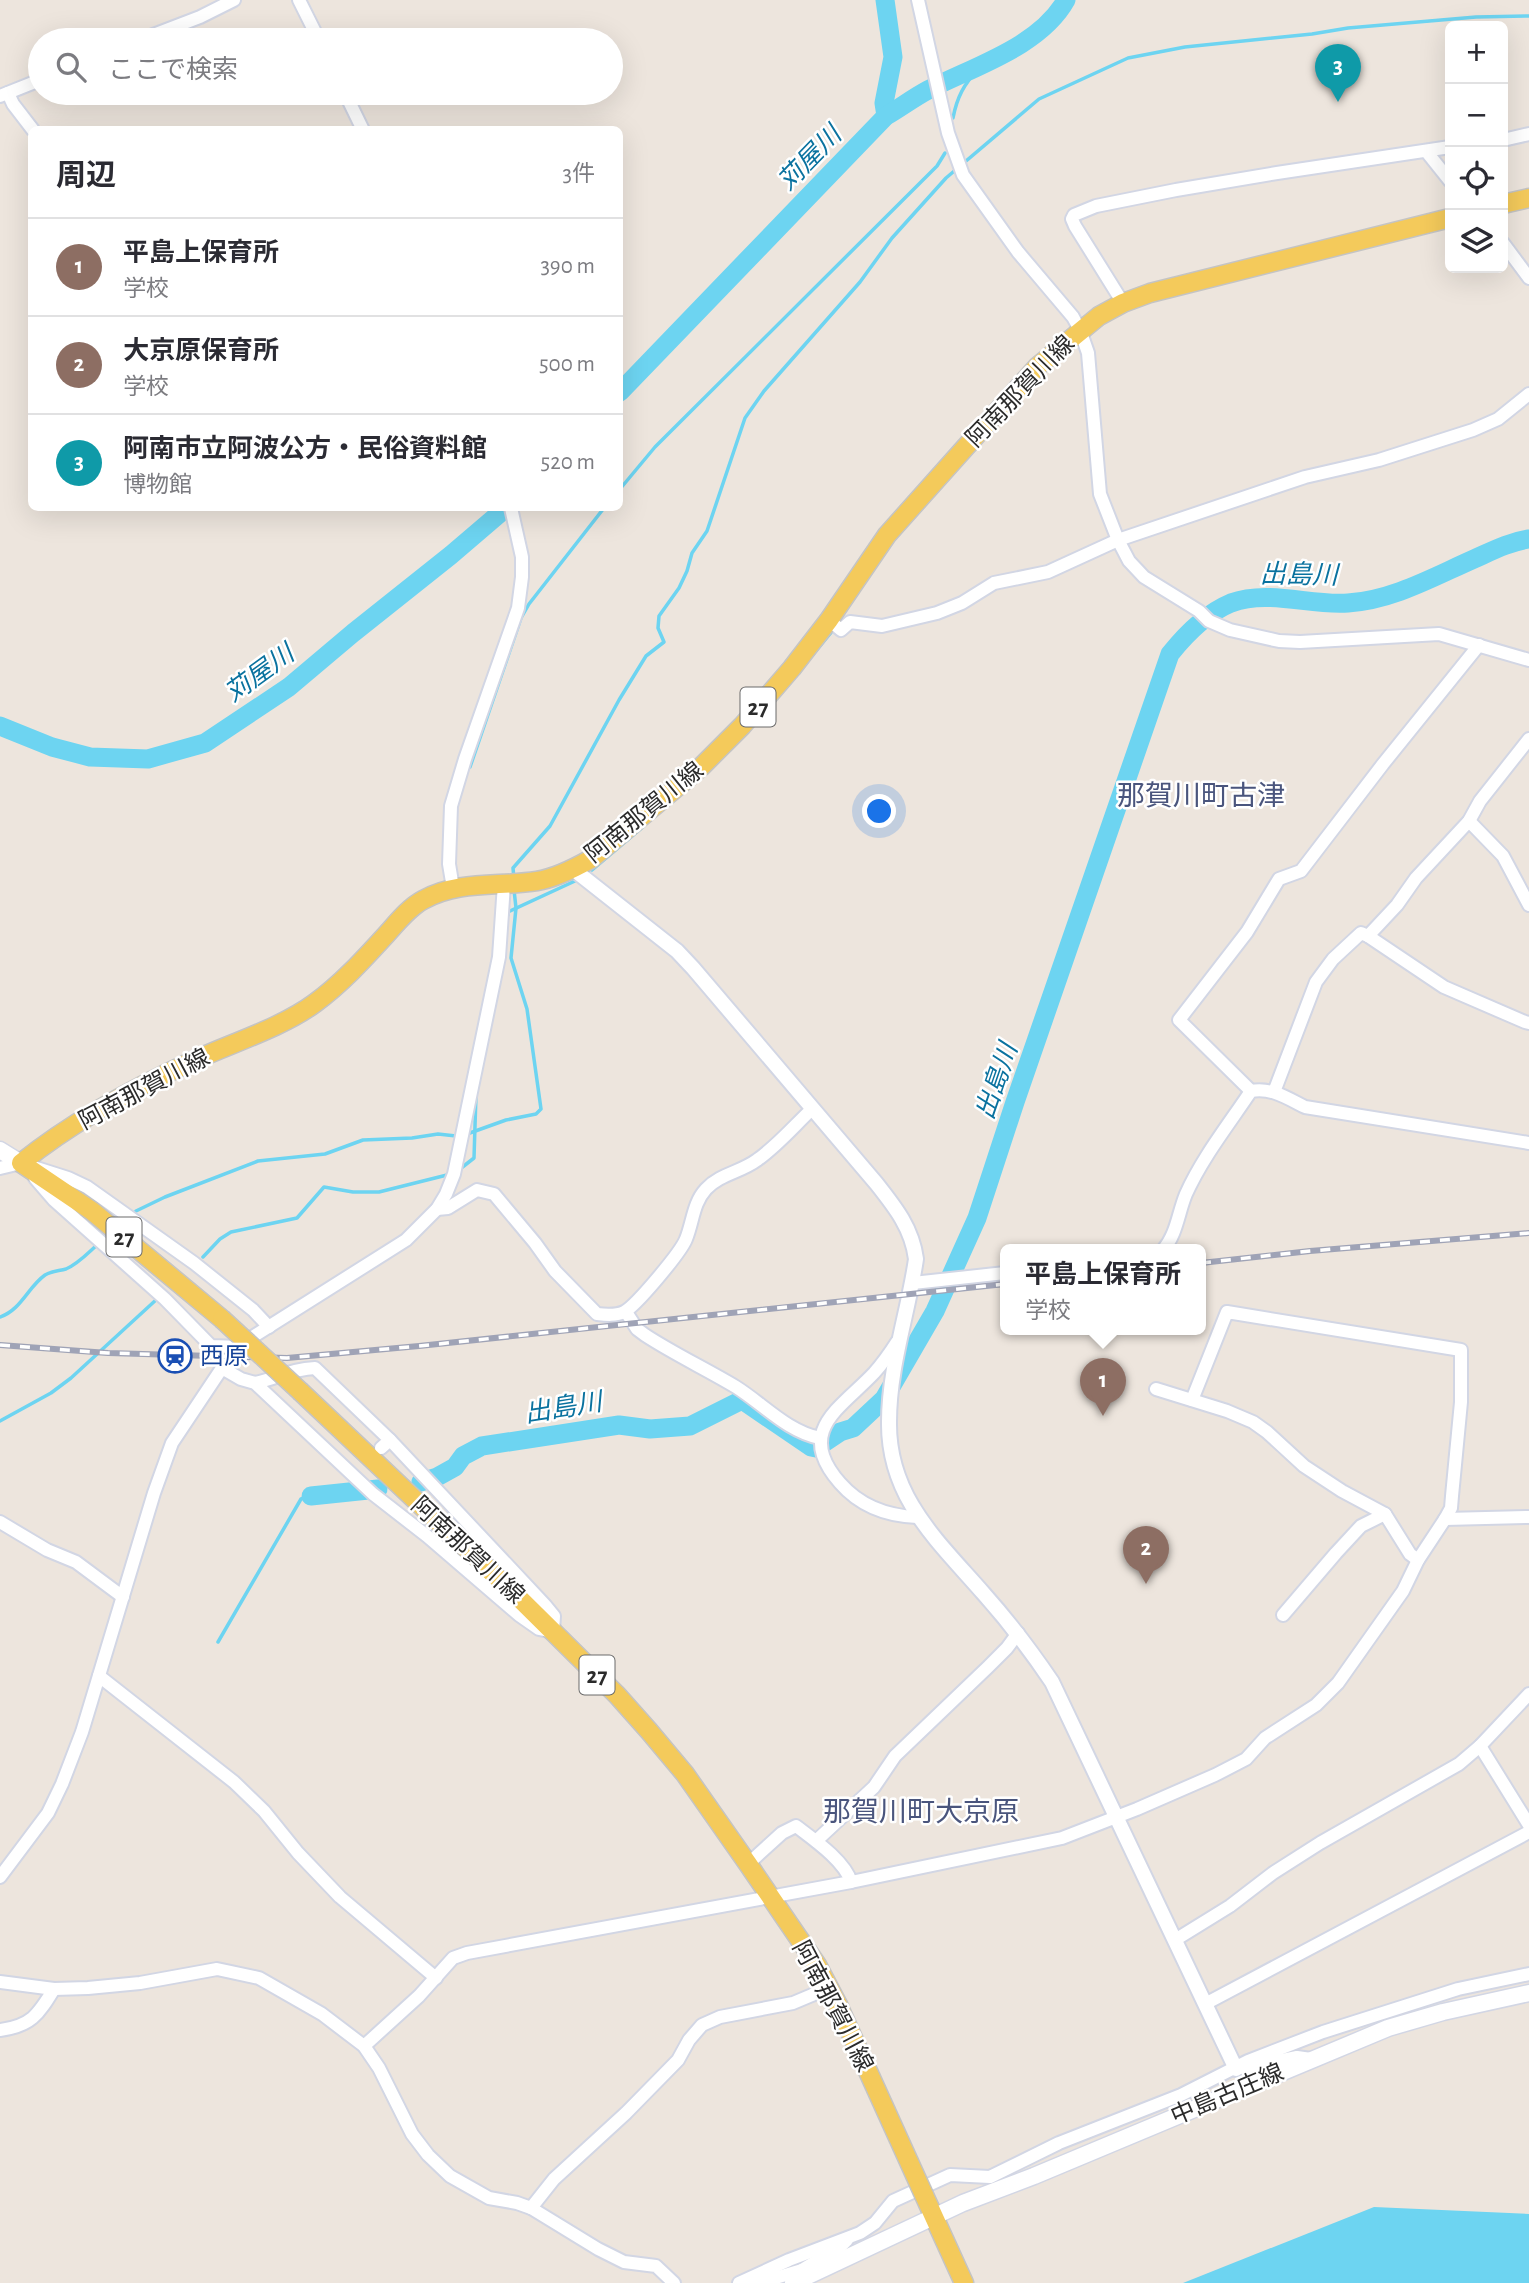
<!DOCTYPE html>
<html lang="ja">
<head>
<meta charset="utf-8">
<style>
	:root { --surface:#fff; --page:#f2f2f3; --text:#2b2b33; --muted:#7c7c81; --line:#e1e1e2; --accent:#7c3aed }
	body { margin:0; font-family:"Alegreya Sans","Noto Sans JP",sans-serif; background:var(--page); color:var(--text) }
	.controls { position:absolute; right:21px; top:21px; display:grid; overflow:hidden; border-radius:10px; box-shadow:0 7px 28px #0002 }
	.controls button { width:63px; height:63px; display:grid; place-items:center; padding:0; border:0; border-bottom:2px solid var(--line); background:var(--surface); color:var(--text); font:35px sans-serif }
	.you { position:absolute; left:880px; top:812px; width:24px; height:24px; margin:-18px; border:5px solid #fff; border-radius:50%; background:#1a73e8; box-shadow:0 0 0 10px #1a73e833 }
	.badge { display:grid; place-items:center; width:46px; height:46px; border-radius:50%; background:var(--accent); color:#fff; font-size:23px; font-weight:700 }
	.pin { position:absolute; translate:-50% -58px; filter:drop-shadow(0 2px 4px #0008) }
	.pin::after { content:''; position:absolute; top:37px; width:24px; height:21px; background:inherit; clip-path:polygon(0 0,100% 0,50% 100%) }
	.popup { position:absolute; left:1000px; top:1244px; width:206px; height:91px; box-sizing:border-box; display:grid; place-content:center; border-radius:10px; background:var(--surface); filter:drop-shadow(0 2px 5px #0005); font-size:23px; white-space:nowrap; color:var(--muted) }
	.popup b { font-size:26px; color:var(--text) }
	.popup::after { content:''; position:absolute; left:50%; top:100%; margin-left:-14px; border:14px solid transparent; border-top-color:var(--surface) }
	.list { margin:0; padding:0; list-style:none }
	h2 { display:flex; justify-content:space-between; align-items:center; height:91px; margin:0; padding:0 28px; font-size:30px }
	h2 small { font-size:23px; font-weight:400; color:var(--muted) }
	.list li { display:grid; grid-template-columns:46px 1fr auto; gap:21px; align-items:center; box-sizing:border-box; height:98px; padding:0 28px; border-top:2px solid var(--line) }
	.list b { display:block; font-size:26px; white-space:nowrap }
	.list p { margin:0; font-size:23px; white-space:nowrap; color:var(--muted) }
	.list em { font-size:23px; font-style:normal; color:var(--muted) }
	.icon { flex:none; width:38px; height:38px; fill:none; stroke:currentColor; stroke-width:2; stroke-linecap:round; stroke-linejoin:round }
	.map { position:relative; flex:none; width:1529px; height:2283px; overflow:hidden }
	.search { position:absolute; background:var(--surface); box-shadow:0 7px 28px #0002; left:28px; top:28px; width:595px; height:77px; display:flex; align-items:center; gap:18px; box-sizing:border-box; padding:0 24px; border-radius:38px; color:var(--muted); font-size:26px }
	.panel { position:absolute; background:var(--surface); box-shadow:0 7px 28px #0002; left:28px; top:126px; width:595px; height:385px; border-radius:10px }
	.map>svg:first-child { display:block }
</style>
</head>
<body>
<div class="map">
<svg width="1529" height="2283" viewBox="0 0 1529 2283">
	<rect width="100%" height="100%" fill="#ede5dd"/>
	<path fill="#6dd4f1" d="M1374 2207 1529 2214V2283H1183Z"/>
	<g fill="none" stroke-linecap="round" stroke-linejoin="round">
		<g stroke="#6dd4f1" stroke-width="3.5">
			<path d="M953 118C957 97 964 84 979 68"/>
			<path d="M620 489 655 447 937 166 945 153"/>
			<path d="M810 658 834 629"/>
			<path d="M470 767 521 618 529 604 604 508"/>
			<path d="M592 870 644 826"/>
			<path d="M514 879 513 868 550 826 619 700 646 656 664 642 658 628 659 616 679 588 687 571 692 553 707 531 745 418 764 391 860 282 892 238 946 178 1039 99 1128 58 1185 47 1312 34 1348 28 1476 17 1529 16"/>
			<path d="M508 915V912L575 881"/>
			<path d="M467 1134 506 1120 536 1114 541 1109 527 1009 511 958 516 908 514 890"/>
			<path d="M460 1169 474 1158 476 1094"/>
			<path d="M136 1211 165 1197 258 1161 325 1154 363 1140 412 1138 438 1134 456 1136"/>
			<path d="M203 1257 220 1239 231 1232 297 1218 324 1187 353 1192H379L447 1175"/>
			<path d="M0 1317C21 1310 28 1287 45 1275 51 1271 59 1271 66 1269 78 1264 88 1253 97 1245"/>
			<path d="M0 1421 51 1393 71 1378 157 1299"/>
			<path d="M218 1642 301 1499 311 1496"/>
		</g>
		<g stroke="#6dd4f1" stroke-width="19">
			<path d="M885 0 893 57 884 103 886 116"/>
			<path d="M620 392 886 116C900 108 913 98 928 90 972 67 1040 47 1066 0"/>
			<path d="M0 726 52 747 90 757 148 759 205 743 289 687 353 633 451 555 506 508"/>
			<path d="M421 1482 437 1477 455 1467 463 1456 482 1446 619 1425 650 1429 690 1426 742 1400 811 1447 816 1448 840 1432 853 1428 884 1399 935 1311 977 1218 1015 1102 1170 654C1186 634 1207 613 1231 603 1268 589 1310 606 1348 603 1393 600 1433 577 1474 559 1492 551 1509 542 1529 539"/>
			<path d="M311 1496 378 1489"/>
		</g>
		<defs>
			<g id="minor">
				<path d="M299 0 319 40"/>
				<path d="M918 0 948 133 963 175 1018 252 1073 317 1080 330 1088 353 1100 494 1118 540 1129 561 1144 577 1199 611 1209 621 1230 630 1279 641 1300 642 1439 634 1529 660"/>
				<path d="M140 40 200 17 234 0"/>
				<path d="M8 93 13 104 33 130"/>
				<path d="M345 93 363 130"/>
				<path d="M0 96 40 80"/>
				<path d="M1503 140 1529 134"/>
				<path d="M1426 151 1450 181"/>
				<path d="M1503 243 1529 278"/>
				<path d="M1123 303 1075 226 1072 219 1074 215 1096 206 1176 190 1277 173 1450 147"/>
				<path d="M829 620 841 630 850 622 882 626 937 613 962 603 994 583 1048 572 1118 540 1305 477 1379 460 1473 430 1498 419 1529 394"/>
				<path d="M1469 821 1503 856 1529 905"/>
				<path d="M453 888 449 864 451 806 465 759 518 608 522 577V557L511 508"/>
				<path d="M1368 936 1397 905 1416 878 1469 821 1480 801 1529 739"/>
				<path d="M1251 1091 1179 1020 1247 932 1279 879 1301 871 1383 764 1479 645"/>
				<path d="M1274 1092 1316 982 1333 959 1361 933 1368 936 1444 987 1525 1022 1529 1023"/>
				<path d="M0 1168 21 1163 68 1178 87 1187 194 1263 253 1310 269 1327"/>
				<path d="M35 1178 54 1200 165 1299 211 1346 240 1347"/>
				<path d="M437 1209 448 1208 477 1190 494 1194 535 1243 555 1271 597 1314C606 1315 616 1316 624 1312 636 1306 681 1252 686 1239 693 1222 693 1203 706 1189 720 1174 741 1172 757 1160 777 1146 794 1126 812 1109"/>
				<path d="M1163 1250C1177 1234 1178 1213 1186 1194 1202 1158 1229 1124 1251 1091 1271 1087 1287 1098 1305 1107L1529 1143"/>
				<path d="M913 1283 1005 1273"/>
				<path d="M626 1312 637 1329 645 1335C674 1354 706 1369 736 1387 763 1404 788 1432 820 1438"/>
				<path d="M897 1342C890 1353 883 1363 874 1373 841 1408 794 1431 840 1483 860 1506 888 1516 917 1517"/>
				<path d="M222 1368 240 1347 254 1336 406 1240 437 1209 446 1194 454 1174 499 957 504 884"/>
				<path d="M255 1383C278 1378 291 1369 315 1368L390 1440 381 1448"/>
				<path d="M1156 1389 1227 1411 1253 1422 1267 1432 1304 1466 1342 1491 1385 1514 1410 1554 1418 1560"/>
				<path d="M1445 1519 1529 1517"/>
				<path d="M0 1522 47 1550 76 1562 123 1597"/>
				<path d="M1283 1615 1336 1553 1361 1526 1385 1514"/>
				<path d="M99 1676 234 1782 264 1811 298 1853 340 1897 436 1978"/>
				<path d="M1480 1746 1529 1825"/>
				<path d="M816 1841 874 1787 895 1756 988 1667 1007 1648 1018 1633"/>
				<path d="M748 1864 782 1833 796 1826C813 1839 845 1861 851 1882"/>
				<path d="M0 1877 48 1813 62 1784 82 1732 154 1493 172 1443 222 1368 241 1379 255 1383 373 1494 427 1536 519 1615 539 1629 553 1632 554 1616 545 1605 390 1440"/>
				<path d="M1175 1940 1230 1906 1273 1873 1320 1843 1459 1764 1480 1746 1529 1694"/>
				<path d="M0 1982 54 1989 88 1988 140 1983 217 1969 259 1978 322 2014 364 2046 379 2068 412 2134 428 2155 450 2176 489 2198 517 2203 531 2208 598 2249 624 2262 656 2266 674 2283"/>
				<path d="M1205 2004 1529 1832"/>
				<path d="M0 2030C31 2026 38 2015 54 1989"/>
				<path d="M364 2046 419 1996 453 1958 467 1953 851 1882 1062 1838 1137 1809 1215 1775 1246 1759 1265 1738 1316 1705 1338 1683 1403 1591 1418 1560 1445 1519 1451 1508 1452 1496 1461 1402V1350L1227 1312 1192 1400"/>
				<path d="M1243 2068 1297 2057 1311 2059"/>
				<path d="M531 2208 554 2179 626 2113 678 2060 689 2040 702 2025 720 2017 793 2003 812 1995 828 1986"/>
				<path d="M805 2278 802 2270 840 2247 847 2240"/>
				<path d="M739 2283 789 2260 860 2233 875 2223 893 2201 950 2175 990 2177 1059 2143 1181 2095 1248 2061 1323 2032 1458 1989 1529 1974"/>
				<path d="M759 2283 802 2270"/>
			</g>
			<path id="tertiary" d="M573 869 677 951 693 968 876 1183C895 1207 912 1228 916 1259 908 1314 889 1366 889 1422 888 1498 939 1542 984 1594 1009 1622 1031 1651 1052 1682L1236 2069"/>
			<g id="secondary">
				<path d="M0 1150 21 1163"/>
				<path d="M793 2283 963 2203 1034 2176 1388 2028 1443 2012 1529 1993"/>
			</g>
			<g id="primary">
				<path d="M1503 204 1529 198"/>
				<path d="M222 1319 92 1211 21 1163C72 1122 136 1087 195 1060 232 1043 283 1027 315 1003 341 984 363 960 384 937 396 924 408 908 423 900 459 880 498 887 537 881 556 878 575 868 591 859L701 767 742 726 792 668 829 620 887 535 1038 366 1099 316 1123 303 1150 293 1450 218"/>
				<path d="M301 1392 519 1598 617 1695 649 1731 685 1774 748 1864 817 1965 838 2005"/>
				<path d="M924 2195 964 2283"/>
			</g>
		</defs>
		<use href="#minor" stroke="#d2d6e4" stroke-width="16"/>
		<use href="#tertiary" stroke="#d2d6e4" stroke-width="18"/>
		<use href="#secondary" stroke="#d2d6e4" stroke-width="19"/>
		<use href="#primary" stroke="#c4c4c4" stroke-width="21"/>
		<use href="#minor" stroke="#fff" stroke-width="12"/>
		<use href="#tertiary" stroke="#fff" stroke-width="14"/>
		<use href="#secondary" stroke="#fff" stroke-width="16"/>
		<use href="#primary" stroke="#f4ca5b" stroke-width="18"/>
		<defs>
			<g id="rail">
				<path d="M1201 1263 1310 1251 1529 1233"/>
				<path d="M0 1345 108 1353 287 1358 419 1346 1005 1284"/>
			</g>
		</defs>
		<use href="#rail" stroke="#9fa3b6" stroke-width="6"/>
		<use href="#rail" stroke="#fff" stroke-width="3.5" stroke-dasharray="10" stroke-linecap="butt"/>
		<defs>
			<g id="primary-bridge">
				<path d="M222 1319 301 1392"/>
				<path d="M838 2005 924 2195"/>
			</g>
		</defs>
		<use href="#primary-bridge" stroke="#c4c4c4" stroke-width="21" stroke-linecap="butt"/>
		<use href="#primary-bridge" stroke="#f4ca5b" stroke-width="18"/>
	</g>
	<defs>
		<symbol id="station-ring" viewBox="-11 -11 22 22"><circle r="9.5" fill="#fff" stroke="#1a4fb4" stroke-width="1.5"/><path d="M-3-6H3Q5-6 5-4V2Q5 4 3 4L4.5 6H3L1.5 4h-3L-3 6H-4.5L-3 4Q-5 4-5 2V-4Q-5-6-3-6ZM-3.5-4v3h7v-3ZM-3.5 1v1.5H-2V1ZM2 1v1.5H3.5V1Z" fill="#1a4fb4"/></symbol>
	</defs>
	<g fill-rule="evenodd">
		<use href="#station-ring" x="156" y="1337" width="38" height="38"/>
	</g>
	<g text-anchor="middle" stroke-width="5" stroke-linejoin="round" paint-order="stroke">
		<g fill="#fff" stroke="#6b6b6b" stroke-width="2">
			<rect x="740.5" y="687.5" width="35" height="39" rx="5"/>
			<rect x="106.5" y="1217.5" width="35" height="39" rx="5"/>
			<rect x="579.5" y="1655.5" width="35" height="39" rx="5"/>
		</g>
		<g font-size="23" font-weight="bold" fill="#2b2b2b">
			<text x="758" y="715">27</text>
			<text x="124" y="1245">27</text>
			<text x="597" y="1683">27</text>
		</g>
		<g font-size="24" fill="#2b2b2b" stroke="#fff">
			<text transform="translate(1020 391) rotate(-46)" y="8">阿南那賀川線</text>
			<text transform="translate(644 812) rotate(-39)" y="8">阿南那賀川線</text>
			<text transform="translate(144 1089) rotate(-28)" y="8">阿南那賀川線</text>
			<text transform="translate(468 1550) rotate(43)" y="8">阿南那賀川線</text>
			<text transform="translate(833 2006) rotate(62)" y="8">阿南那賀川線</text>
			<text transform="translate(1227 2094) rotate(-23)" y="8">中島古庄線</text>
		</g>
		<g font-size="24" fill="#164399" stroke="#fff" text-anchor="start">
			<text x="200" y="1364">西原</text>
		</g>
		<g font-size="26" font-style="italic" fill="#0a729f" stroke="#fff">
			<text transform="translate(809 158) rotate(-46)" y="9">苅屋川</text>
			<text transform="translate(1299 574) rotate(1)" y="9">出島川</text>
			<text transform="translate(259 673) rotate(-36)" y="9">苅屋川</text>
			<text transform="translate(996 1081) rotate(-71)" y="9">出島川</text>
			<text transform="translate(563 1407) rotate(-9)" y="9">出島川</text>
		</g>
		<g font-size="28" fill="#4a557d" stroke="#fff">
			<text x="1201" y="805">那賀川町古津</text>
			<text x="921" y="1821">那賀川町大京原</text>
		</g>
	</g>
</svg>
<div class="controls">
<button>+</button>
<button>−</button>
<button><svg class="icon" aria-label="locate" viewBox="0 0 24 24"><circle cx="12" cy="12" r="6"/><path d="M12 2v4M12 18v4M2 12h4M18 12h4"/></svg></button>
<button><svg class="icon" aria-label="layers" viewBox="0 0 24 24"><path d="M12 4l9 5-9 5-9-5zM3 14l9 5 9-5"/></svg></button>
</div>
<div class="you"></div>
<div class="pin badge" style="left:1103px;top:1416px;background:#8d6e63">1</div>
<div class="popup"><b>平島上保育所</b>学校</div>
<div class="pin badge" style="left:1146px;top:1584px;background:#8d6e63">2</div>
<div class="pin badge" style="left:1338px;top:102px;background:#0f9aa8">3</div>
<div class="search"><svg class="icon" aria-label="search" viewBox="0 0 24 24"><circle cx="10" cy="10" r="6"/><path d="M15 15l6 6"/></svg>ここで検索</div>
<section class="panel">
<h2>周辺<small>3件</small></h2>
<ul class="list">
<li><span class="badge" style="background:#8d6e63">1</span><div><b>平島上保育所</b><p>学校</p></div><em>390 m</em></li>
<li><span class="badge" style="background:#8d6e63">2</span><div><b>大京原保育所</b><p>学校</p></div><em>500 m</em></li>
<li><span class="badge" style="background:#0f9aa8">3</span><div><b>阿南市立阿波公方・民俗資料館</b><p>博物館</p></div><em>520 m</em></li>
</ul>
</section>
</div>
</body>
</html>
